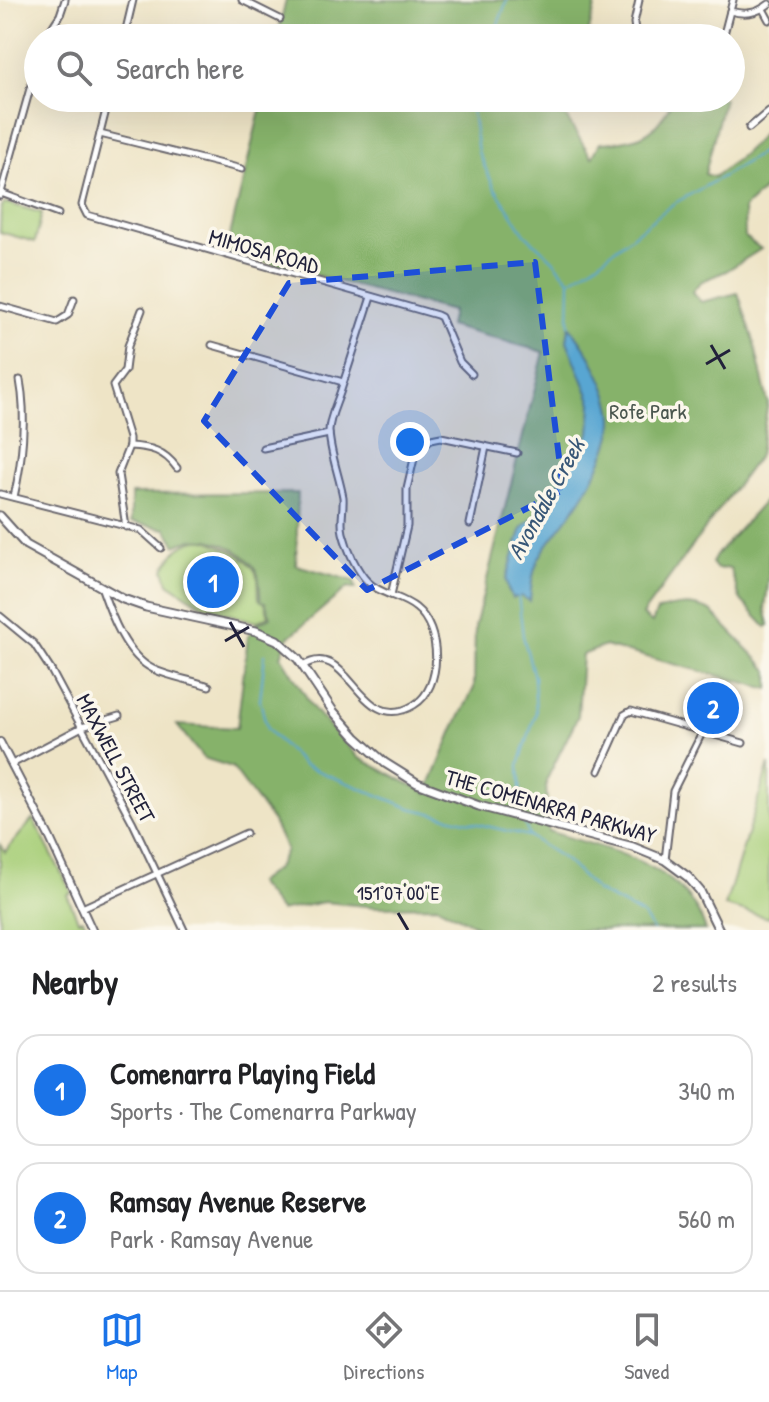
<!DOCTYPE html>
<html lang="en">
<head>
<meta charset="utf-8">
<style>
	:root { --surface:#fff; --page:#f6f6f6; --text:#202124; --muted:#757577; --line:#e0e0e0; --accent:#1a73e8 }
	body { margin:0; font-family:"Patrick Hand",sans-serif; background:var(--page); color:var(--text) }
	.you { position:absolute; left:410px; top:442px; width:28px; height:28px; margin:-20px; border:6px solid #fff; border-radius:50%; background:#1a73e8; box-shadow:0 0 0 12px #1a73e833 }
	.badge { display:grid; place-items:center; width:52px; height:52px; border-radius:50%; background:var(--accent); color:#fff; font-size:26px; font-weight:700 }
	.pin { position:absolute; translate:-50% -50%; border:4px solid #fff; box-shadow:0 2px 8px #0006 }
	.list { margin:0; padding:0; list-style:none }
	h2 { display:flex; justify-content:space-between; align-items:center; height:104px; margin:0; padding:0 32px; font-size:34px }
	h2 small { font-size:26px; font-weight:400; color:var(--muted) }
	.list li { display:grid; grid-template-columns:52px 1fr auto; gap:24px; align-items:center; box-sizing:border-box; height:112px; margin:0 16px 16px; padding:0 16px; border:2px solid var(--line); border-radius:24px }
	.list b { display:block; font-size:30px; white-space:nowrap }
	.list p { margin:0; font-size:26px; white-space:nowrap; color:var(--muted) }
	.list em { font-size:26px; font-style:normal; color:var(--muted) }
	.icon { flex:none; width:44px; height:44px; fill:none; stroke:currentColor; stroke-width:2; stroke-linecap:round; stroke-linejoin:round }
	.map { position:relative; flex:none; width:769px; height:930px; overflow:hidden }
	.search { position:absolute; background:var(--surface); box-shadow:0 8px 32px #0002; left:24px; right:24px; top:24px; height:88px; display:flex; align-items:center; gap:20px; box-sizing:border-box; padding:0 28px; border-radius:44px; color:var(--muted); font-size:30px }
	.sheet { height:360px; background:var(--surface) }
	nav { display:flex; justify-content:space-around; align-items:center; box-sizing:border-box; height:112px; border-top:2px solid var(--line); background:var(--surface); font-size:22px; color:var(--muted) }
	nav a { display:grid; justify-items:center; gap:4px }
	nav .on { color:var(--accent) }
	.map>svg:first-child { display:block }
</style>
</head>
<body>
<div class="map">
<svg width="769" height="930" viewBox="0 0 769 930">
	<rect width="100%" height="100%" fill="#fbf7ec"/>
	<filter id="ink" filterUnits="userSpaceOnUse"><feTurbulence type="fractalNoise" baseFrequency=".0125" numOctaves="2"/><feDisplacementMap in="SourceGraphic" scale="16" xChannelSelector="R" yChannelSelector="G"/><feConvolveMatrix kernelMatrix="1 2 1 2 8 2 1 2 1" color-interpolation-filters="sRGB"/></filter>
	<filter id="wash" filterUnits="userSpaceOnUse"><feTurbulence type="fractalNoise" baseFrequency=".006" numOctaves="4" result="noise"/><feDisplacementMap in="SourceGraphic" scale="32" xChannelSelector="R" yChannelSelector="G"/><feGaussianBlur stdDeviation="1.8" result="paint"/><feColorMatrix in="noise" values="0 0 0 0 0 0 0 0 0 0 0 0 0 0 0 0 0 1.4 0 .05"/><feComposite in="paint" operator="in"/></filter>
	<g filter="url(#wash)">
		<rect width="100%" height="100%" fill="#eee4c6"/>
		<g fill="#a9cf7a" stroke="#66785a" stroke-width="2">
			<path d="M6 203 42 213 35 242 0 232 1 206Z"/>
			<path d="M204 539C223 547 253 556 258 579 259 585 258 592 259 599L265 603 269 616 256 622 205 607 168 583 164 569C175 550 182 541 204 539Z"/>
			<path d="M704 687 731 694 722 730 694 722Z"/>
			<path d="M769 764V918L725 906Z"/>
			<path d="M33 819 72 893 67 895 78 920 83 919 88 930H0V844L5 852Z"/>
		</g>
		<g fill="#86b26a" stroke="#546a52" stroke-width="2">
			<path d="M286 0H597L587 38H277Z"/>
			<path d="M263 98H559L566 117 592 158 600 143C639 140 656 137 673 98H724L705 174 714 177C735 161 753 147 769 126V185L744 208 745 237 761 249 726 271 700 282 692 292 701 302 738 293 753 338 768 403 759 455 642 615 652 623 657 611C677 604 692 603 711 611L769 671V689L605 646 582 655 578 716 546 781 548 831C609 851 682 861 706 930H484L438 906 377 907 324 902 280 911 257 883 277 868 286 850 273 822 232 767 203 758 177 725 237 728 248 636 256 624 271 617 265 602 261 601C259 591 261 579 256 570 239 544 202 532 176 545L166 529 131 522V494L298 493 296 565 354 581 356 589 348 587 288 638 281 656 315 711 359 758 427 793 454 728 474 688 475 627 544 352 449 326 452 311 226 252Z"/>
			<path d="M769 496V575L765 608 769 625 766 627 740 599 730 568 717 569 712 563 717 554Z"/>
		</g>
		<path fill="#59a6d2" stroke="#3e6486" stroke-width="2" d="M569 326C586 345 613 394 613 420 613 447 586 493 570 515 545 549 532 556 530 601L521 596 513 598 508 590 506 580 522 528 544 509 590 433 592 403 567 341Z"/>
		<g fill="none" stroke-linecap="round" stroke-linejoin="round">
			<g stroke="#59a6d2" stroke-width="2">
				<path d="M493 38 507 0"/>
				<path d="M473 98 471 104 478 152 494 187 525 234 553 260 570 281 569 325"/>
				<path d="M571 280 596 264 673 204 727 174 762 152 769 143"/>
				<path d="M518 595 523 636 534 677 536 713 519 765 521 805"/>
				<path d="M265 654 260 700 267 729 303 765 410 808 529 836"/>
				<path d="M524 822 529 836 565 860 597 891 643 915 653 930"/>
			</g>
		</g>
	</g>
	<g filter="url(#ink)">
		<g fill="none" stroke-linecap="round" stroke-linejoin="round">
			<defs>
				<g id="minor">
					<path d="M242 0 280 19"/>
					<path d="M733 0 730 11C745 15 756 14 769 4"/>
					<path d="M763 9 769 20"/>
					<path d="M45 38 60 15 65 0"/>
					<path d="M124 38 133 0"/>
					<path d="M636 38 634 23 639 0"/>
					<path d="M723 38 730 11"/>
					<path d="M109 98 82 205 87 215 437 315 441 317 460 362 472 374"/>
					<path d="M749 128 769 111"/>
					<path d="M100 134 242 169"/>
					<path d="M1 193 58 214"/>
					<path d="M0 196 38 60"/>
					<path d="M0 306 57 322 68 315 74 299"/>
					<path d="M212 345 343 382"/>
					<path d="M129 446C150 447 164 450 177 468"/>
					<path d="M263 448 329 434"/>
					<path d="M0 494 141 530 161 548"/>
					<path d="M14 497C22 462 27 417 20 380"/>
					<path d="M470 524 486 447"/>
					<path d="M126 527 118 474 129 446V438L113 386 125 370 128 346 142 310"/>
					<path d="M102 589C111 615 126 656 153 669 170 677 191 680 209 686"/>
					<path d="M391 595 407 526V489L416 450 431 439 441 437 517 453"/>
					<path d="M0 616 34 644 51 670 133 823 184 930"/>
					<path d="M303 666C349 636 359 738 414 705 443 688 442 628 416 608 402 596 381 595 368 582 357 571 347 549 343 533 340 522 344 509 343 497 339 475 330 453 329 431 329 418 337 403 341 390 351 359 361 328 371 297"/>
					<path d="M12 764 82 727 119 716"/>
					<path d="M599 771 624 715 631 711 743 743"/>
					<path d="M665 860 673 791 703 731"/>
					<path d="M82 908 246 833"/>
				</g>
				<path id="tertiary" d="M0 742 50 838 92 930"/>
				<path id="secondary" d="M0 516 26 545 123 599 146 607 256 631 277 640 298 659 333 711 356 737 385 763 417 783 479 806 633 847 665 860 688 877 700 891 719 930"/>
			</defs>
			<use href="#minor" stroke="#69666c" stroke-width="9"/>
			<use href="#tertiary" stroke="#69666c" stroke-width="10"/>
			<use href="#secondary" stroke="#69666c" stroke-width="11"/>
			<use href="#minor" stroke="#fff" stroke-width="5"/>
			<use href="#tertiary" stroke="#fff" stroke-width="6"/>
			<use href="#secondary" stroke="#fff" stroke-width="7"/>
		</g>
	</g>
	<path fill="#1d4ed8" fill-opacity="0.2" stroke="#1d4ed8" stroke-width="6" stroke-dasharray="16 10" stroke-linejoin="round" d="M535 262 563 490 367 590 204 421 289 283Z"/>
	<path fill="none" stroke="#22223b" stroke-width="3" d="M711 345 725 369M706 364 730 350M230 622 244 647M225 641 249 627M398 913 408 930"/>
	<g text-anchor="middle" stroke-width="7" stroke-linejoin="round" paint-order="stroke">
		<g font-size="22" fill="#22223b" stroke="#fbf7ec">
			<text transform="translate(264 251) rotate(16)" y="8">MIMOSA ROAD</text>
			<text transform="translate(116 758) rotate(62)" y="8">MAXWELL STREET</text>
			<text transform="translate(551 806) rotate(16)" y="8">THE COMENARRA PARKWAY</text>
		</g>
		<g font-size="22" fill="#4a564e" stroke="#fbf7ec">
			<text x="648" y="419">Rofe Park</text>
		</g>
		<g font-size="24" font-style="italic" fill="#385777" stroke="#fbf7ec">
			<text transform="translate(546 499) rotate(-61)" y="8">Avondale Creek</text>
		</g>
	</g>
	<g font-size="20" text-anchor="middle" fill="#22223b" stroke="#fbf7ec" stroke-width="7" stroke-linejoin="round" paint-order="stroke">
		<text x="398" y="900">151°07'00"E</text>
	</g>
</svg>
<div class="you"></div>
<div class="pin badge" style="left:213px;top:582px">1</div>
<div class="pin badge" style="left:713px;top:708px">2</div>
<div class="search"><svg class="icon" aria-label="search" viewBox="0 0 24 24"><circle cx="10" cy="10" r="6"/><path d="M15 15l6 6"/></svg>Search here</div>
</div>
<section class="sheet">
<h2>Nearby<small>2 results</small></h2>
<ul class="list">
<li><span class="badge">1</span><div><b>Comenarra Playing Field</b><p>Sports · The Comenarra Parkway</p></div><em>340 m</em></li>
<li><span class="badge">2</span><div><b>Ramsay Avenue Reserve</b><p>Park · Ramsay Avenue</p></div><em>560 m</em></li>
</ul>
</section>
<nav>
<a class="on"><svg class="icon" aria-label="map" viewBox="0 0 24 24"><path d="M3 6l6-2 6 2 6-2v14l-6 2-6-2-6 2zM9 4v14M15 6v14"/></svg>Map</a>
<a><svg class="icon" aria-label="directions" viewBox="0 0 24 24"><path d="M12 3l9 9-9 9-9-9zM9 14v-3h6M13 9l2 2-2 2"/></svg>Directions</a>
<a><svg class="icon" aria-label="saved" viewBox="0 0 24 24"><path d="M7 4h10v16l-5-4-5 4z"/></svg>Saved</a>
</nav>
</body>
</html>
